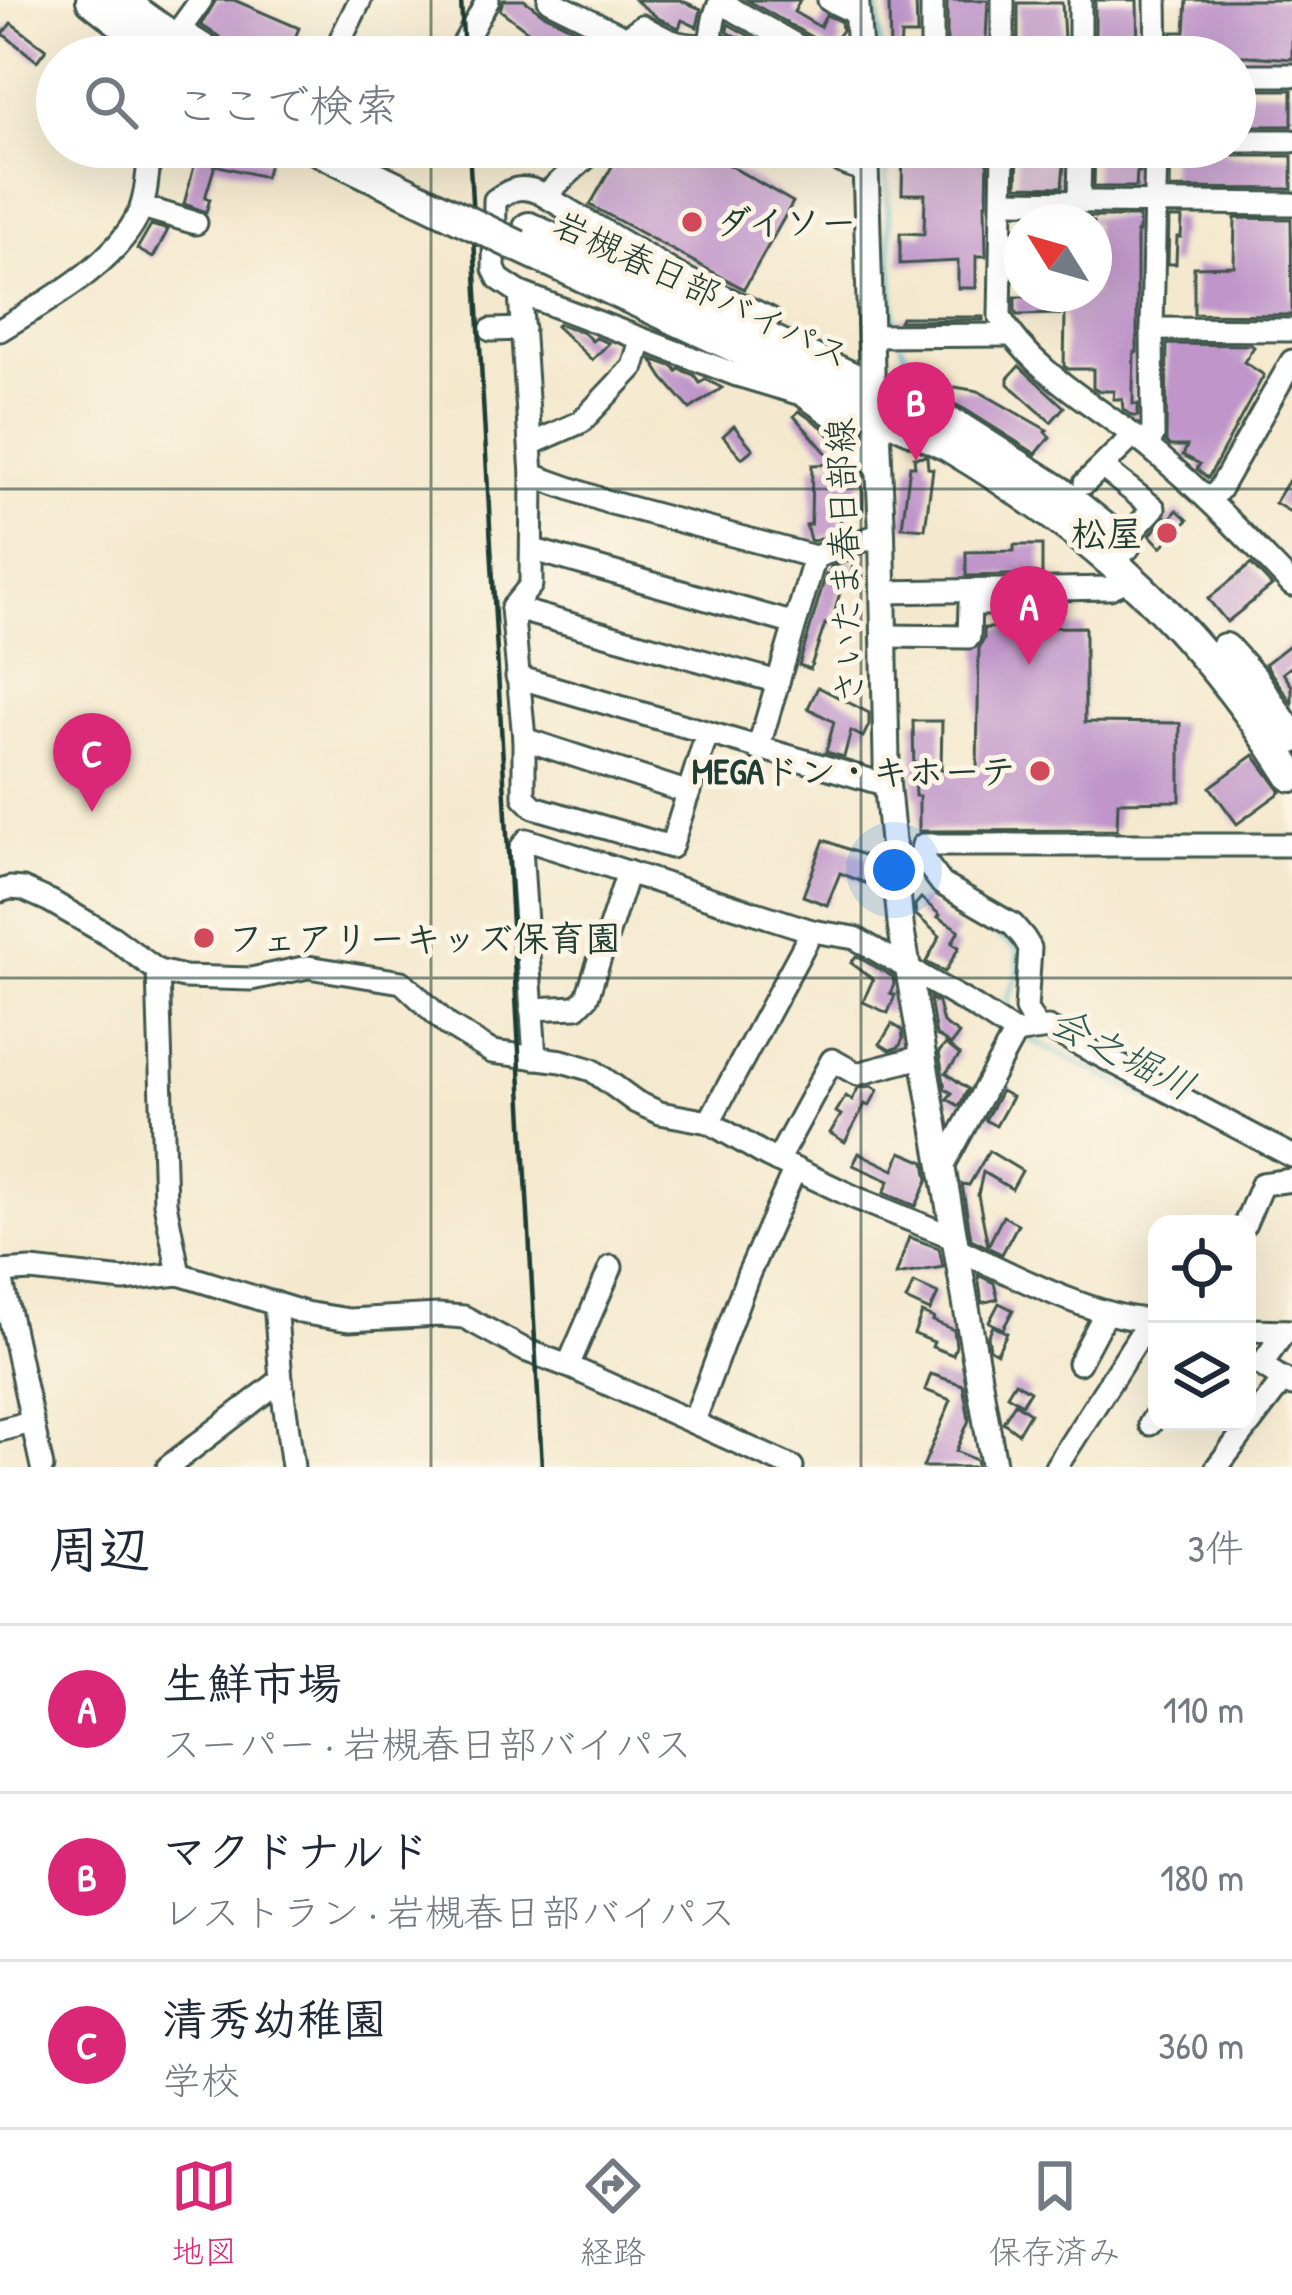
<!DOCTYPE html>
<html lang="ja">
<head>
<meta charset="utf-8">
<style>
	:root { --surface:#fff; --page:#f6f6f7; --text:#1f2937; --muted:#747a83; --line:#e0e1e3; --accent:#db2777 }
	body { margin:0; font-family:"Patrick Hand","Klee One",sans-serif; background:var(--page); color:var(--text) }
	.controls { position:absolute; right:36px; bottom:36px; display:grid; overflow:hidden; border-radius:24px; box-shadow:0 12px 48px #0002 }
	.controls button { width:108px; height:108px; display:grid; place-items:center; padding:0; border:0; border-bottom:3px solid var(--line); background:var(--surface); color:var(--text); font:60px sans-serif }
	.compass { position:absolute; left:1004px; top:204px; width:108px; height:108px; border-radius:50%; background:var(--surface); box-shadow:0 12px 48px #0002; rotate:307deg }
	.you { position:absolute; left:894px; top:870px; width:42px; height:42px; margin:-30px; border:9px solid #fff; border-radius:50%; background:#1a73e8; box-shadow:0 0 0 18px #1a73e833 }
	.badge { display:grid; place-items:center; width:78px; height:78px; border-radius:50%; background:var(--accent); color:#fff; font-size:39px; font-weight:700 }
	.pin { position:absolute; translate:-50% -99px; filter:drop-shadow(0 3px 6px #0008) }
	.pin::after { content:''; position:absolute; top:63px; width:42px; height:36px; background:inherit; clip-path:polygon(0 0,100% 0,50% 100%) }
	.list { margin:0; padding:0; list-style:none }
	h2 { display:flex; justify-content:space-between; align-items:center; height:156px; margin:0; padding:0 48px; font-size:51px }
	h2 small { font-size:39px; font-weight:400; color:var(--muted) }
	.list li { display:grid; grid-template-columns:78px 1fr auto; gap:36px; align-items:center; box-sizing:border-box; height:168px; padding:0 48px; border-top:3px solid var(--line) }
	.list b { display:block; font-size:45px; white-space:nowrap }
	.list p { margin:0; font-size:39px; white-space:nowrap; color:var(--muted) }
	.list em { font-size:39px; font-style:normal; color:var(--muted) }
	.icon { flex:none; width:66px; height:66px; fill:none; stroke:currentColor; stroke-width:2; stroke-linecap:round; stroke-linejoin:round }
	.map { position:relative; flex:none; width:1292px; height:1467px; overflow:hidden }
	.search { position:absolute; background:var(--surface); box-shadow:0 12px 48px #0002; left:36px; right:36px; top:36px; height:132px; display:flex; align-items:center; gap:30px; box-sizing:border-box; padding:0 42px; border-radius:66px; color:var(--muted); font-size:45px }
	.sheet { height:660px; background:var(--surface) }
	nav { display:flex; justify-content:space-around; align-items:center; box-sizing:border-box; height:168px; border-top:3px solid var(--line); background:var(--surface); font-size:33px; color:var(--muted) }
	nav a { display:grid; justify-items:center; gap:6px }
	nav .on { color:var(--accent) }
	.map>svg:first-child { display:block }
</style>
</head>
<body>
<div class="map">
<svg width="1292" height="1467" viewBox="0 0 1292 1467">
	<rect width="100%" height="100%" fill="#fcf5e5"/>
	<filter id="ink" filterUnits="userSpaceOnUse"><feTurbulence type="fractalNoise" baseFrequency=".00833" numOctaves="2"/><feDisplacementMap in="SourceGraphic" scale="24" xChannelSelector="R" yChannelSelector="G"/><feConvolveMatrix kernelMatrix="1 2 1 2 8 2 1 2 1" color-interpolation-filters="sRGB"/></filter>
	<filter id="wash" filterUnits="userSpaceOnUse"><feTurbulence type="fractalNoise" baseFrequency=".004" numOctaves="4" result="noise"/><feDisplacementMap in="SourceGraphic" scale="48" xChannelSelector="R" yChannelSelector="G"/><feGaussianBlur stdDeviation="2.7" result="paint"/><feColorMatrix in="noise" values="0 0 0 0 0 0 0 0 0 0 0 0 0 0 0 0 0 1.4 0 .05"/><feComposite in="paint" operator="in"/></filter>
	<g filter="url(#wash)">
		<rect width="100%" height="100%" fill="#f4e9ce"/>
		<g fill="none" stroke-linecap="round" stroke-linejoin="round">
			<g stroke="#4eb7cb" stroke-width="4.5">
				<path d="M877 0 880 57"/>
				<path d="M885 147 895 328"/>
				<path d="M901 344 911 367"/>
				<path d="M911 844 913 872 920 886 1017 948C1018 955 1019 962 1019 969 1015 995 996 996 1018 1025"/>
				<path d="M1028 1038 1292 1169"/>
			</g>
		</g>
		<g id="blocks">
			<g fill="#bf95ca">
				<path d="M216 0H234L299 28 287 57H259L232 45 201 25Z"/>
				<path d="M503 0H524L542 13 588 36 576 57 552 39 538 57H511L529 32 500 10Z"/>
				<path d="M635 0H680L701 9 697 27 682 20 679 28 675 26 658 18Z"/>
				<path d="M747 0H800L794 12 820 27 826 15 841 22 842 30 837 37 842 40 832 57 824 44Z"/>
				<path d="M889 0H916L917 35H901L900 57H890Z"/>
				<path d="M947 0H988L985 57H947Z"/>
				<path d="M1095 0H1137L1138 57H1095Z"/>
				<path d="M1187 0H1292V59L1248 56H1172V32H1185Z"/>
				<path d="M1018 3H1062L1065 57H1018Z"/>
				<path d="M11 23 46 49 37 61 3 34Z"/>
				<path d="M728 24 787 57H760L753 44 727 32Z"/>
				<path d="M604 44 626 53 643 44 664 57H604L597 49Z"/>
				<path d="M1237 90H1292V126H1236Z"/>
				<path d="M199 147H212L270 161 265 177 215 165 205 198 210 199 206 212 184 204Z"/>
				<path d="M623 147H697L793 202 744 289 590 205Z"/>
				<path d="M903 147H988L987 203H985L986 256H976V288H958V261L900 264V233L924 234 925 194H902Z"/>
				<path d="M1018 147H1035V153H1065L1062 187 1017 186Z"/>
				<path d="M1095 147H1141L1140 172H1137L1136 187H1094Z"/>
				<path d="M1221 147 1227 153 1235 156H1292V189L1170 188 1171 148Z"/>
				<path d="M1089 217H1139V232H1137V352H1134L1133 388V404H1138V416H1133L1123 409 1122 399H1113L1114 391H1098L1093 388V369H1068L1064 366 1065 314 1017 315 1015 312V297H1089V294H1094V222H1089Z"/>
				<path d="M1169 218H1182L1181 237H1177L1176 264H1168Z"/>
				<path d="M1235 218 1291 219 1292 315 1194 314V267L1234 266Z"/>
				<path d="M151 225 168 230 153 258 137 249Z"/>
				<path d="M901 317H983V320L899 321Z"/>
				<path d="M558 324 584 333 592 341 596 338 609 343 592 360 556 326Z"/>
				<path d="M1167 344 1251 345 1254 347 1244 362 1264 375 1208 478 1197 469 1200 464 1183 455 1187 446H1170L1166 442Z"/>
				<path d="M651 359 674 367 677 371 679 369 694 375 700 383 705 379 722 388 690 409 663 378Z"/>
				<path d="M1019 366 1064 407 1051 422 1008 384V378Z"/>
				<path d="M955 387 978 391 1047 430 1045 432 1050 437 1036 454 966 410 947 400Z"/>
				<path d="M799 411 822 427 839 446 841 444 855 465 863 493V510L837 511 844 531 814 541 810 540 806 525 811 524 812 465 836 464 794 416Z"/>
				<path d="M734 426 753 449 742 458 723 436Z"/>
				<path d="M925 456 927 457 928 468 933 469 925 529 902 527 910 466H915L914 457Z"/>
				<path d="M1292 475V513L1275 503Z"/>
				<path d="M1177 510 1188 520 1161 547 1150 535 1166 517 1169 520Z"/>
				<path d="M1014 545H1042V574L966 576V552L1014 551Z"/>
				<path d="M849 561 854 563 849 579 844 577 831 626 825 624 810 669 799 665 826 574 829 575 831 567Z"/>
				<path d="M1251 564 1272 586 1227 622 1208 599Z"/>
				<path d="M1085 627V722L1180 723V801L1118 802 1117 830 919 831V796H915L914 776 913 721H942L941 770H977L979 648 984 639V628Z"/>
				<path d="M1292 643V666L1283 673 1292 686V703L1265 664Z"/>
				<path d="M818 687 869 713V725L863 737 851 731 844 757 826 752 834 722 808 708Z"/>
				<path d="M1254 755 1281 792 1237 824 1210 787Z"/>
				<path d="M824 840 874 859 865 883 840 873 827 905 803 896Z"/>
				<path d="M921 898 940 915 938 917 959 930 952 943 959 947 945 972 926 962 940 936 916 915 915 905Z"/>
				<path d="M856 956 893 977 894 985 890 993 895 995 888 1013 863 1002 873 979 851 963Z"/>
				<path d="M930 998 938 1003 943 1023 959 1034 951 1045 936 1035Z"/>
				<path d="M892 1024 902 1030 903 1039 899 1047 890 1050 880 1044Z"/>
				<path d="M946 1044 960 1055 946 1073 968 1089 959 1106 947 1099 952 1093 945 1089 939 1052Z"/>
				<path d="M871 1086 878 1090 869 1106 865 1104 845 1142 830 1133 841 1115 836 1112 846 1096 852 1100 858 1088Z"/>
				<path d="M1001 1091 1012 1097 996 1126 985 1120Z"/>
				<path d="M989 1151 1022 1171 1012 1189 983 1172 978 1195 988 1246 1003 1216 1018 1224 1002 1254 971 1239 962 1184 969 1185Z"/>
				<path d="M901 1152 925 1162 928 1180 916 1206 884 1193 889 1181 853 1165 859 1153 894 1170Z"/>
				<path d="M909 1237 939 1248 943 1267 896 1275Z"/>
				<path d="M978 1275 994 1283 998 1299 982 1303Z"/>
				<path d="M914 1283 938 1294 930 1311 906 1300Z"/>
				<path d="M999 1303 1013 1310 1003 1329 989 1322Z"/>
				<path d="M922 1313 934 1318 933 1321 954 1330 956 1346 953 1355 932 1347 934 1342 914 1334Z"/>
				<path d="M993 1326 1007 1333 997 1353 990 1349 988 1336Z"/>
				<path d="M931 1374 963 1385 969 1420 956 1451 976 1460 977 1467H923L951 1400 925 1390Z"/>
				<path d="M1015 1382 1030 1391 1022 1404 1007 1395Z"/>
				<path d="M1015 1403 1030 1413 1018 1433 1003 1422Z"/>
			</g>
		</g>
	</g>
	<g filter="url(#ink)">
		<use href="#blocks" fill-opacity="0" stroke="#3f574b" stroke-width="3"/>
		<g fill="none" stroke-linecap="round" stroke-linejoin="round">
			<defs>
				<g id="minor">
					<path d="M549 0 626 38 642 26C653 32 666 40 678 43 702 49 724 40 745 57"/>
					<path d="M829 0 856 13"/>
					<path d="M1080 0V57"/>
					<path d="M1156 0 1157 57"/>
					<path d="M720 2 817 57"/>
					<path d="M190 36 223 57"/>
					<path d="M706 56C714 37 710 17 722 0"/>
					<path d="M170 57 180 29 201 0"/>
					<path d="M332 57 360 0"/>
					<path d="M456 57 488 0"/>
					<path d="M932 57V0"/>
					<path d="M1003 57V0"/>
					<path d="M1235 75H1292"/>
					<path d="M1235 141H1292"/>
					<path d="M823 147C837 160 846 167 865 169"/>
					<path d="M1003 147 1000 317C1035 376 1102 408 1152 450 1203 492 1247 538 1292 585"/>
					<path d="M545 195 598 147"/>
					<path d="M1003 201 1292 204"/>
					<path d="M1079 202 1080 147"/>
					<path d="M142 207 196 223"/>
					<path d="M520 293 499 279 494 269 495 200C511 189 520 185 538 192L680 276 769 318"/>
					<path d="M1152 329 1292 330"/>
					<path d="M0 330C47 301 115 265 139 213 148 194 147 168 151 147"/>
					<path d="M491 330 523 329"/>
					<path d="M871 336 1011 335"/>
					<path d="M531 444 581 422 633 367 641 340"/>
					<path d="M1147 445 1153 436 1152 329 1156 147"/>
					<path d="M1102 467 1154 508 1122 543"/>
					<path d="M532 475 520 293 737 375 801 394 848 427 880 475"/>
					<path d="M1085 483 1132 437"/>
					<path d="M1209 499 1219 490 1292 361"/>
					<path d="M534 550 795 624"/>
					<path d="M884 592 1110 588 1132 578"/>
					<path d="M512 608 778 682"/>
					<path d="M885 636 969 637 970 604H994"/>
					<path d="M517 677 887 785"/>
					<path d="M707 734 671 847 534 807 524 797V739L512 608 531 585 532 475 608 502 815 557 882 534"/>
					<path d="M524 739 689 793"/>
					<path d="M758 749 815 557"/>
					<path d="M0 891 10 888 23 889 50 901 112 937 158 971 184 977 251 979 308 967 402 982 448 1025 492 1052 562 1061 592 1070 636 1102 660 1113 709 1122 767 1156 856 1198 955 1238"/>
					<path d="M158 971 165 1203 179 1274"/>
					<path d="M531 1009 577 1007 587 997 628 872"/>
					<path d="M1037 1028 1026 1009 1030 948 1024 938 1013 925 942 884 921 856 923 845H1292"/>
					<path d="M535 1058 521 848 527 840 812 931 855 938 975 1007 1015 1033"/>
					<path d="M709 1122 812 931"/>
					<path d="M777 1161 832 1060 857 1074 925 1056"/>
					<path d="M943 1166 1015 1033 1048 1028 1292 1156"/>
					<path d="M1245 1224 1262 1184 1292 1180"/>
					<path d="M956 1248C1002 1270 1110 1326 1157 1319"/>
					<path d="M0 1272 31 1270 124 1280 179 1274 305 1313 349 1320 438 1315 464 1317 525 1350 568 1366 792 1467"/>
					<path d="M0 1272 42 1467"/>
					<path d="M275 1303 281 1380 293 1467"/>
					<path d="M1247 1330 1292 1331"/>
					<path d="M1285 1331 1261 1365 1292 1385"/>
					<path d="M1079 1363 1106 1312"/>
					<path d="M568 1366 611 1267"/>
					<path d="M694 1421 748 1275 795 1169"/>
					<path d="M1150 1424 1157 1413"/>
					<path d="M0 1430 32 1422"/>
					<path d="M168 1467 281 1380"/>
					<path d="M1056 1467 1149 1321"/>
					<path d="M1217 1467 1284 1379"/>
				</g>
				<g id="major">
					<path d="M856 0 860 57"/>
					<path d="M865 147 872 386 877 414 882 534 887 785 901 928 994 1467"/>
				</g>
				<g id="highway">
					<path d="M92 0 132 31"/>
					<path d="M120 0 199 57"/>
					<path d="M529 228 956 426 1058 491 1125 545"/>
					<path d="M518 246 949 446C1097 534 1200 630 1292 776"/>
					<path d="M1225 649 1253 680 1292 738"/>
				</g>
			</defs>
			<use href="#minor" stroke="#3f574b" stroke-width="27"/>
			<use href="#major" stroke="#3f574b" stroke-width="30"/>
			<use href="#highway" stroke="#3f574b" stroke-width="36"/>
			<use href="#minor" stroke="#fff" stroke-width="21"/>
			<use href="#major" stroke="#fff" stroke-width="24"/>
			<use href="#highway" stroke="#fff" stroke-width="30"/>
			<g stroke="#1f3d34" stroke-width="4.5">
				<path d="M461 0 464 57"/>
				<path d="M469 147 542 1467"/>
			</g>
			<defs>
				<path id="highway-bridge" d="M313 147 518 246"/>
			</defs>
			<use href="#highway-bridge" stroke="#3f574b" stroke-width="36" stroke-linecap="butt"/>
			<use href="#highway-bridge" stroke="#fff" stroke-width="30"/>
		</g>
	</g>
	<path fill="none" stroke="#1f3d34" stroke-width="3" stroke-opacity="0.55" d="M431 0V57M861 0V57M431 147V1467M861 147V1467M0 489H1292M0 978H1292"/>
	<g fill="#d1495b" stroke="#fcf5e5" stroke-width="4.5">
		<circle cx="692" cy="222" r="12"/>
		<circle cx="1167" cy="533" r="12"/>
		<circle cx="1040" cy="771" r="12"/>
		<circle cx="204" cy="938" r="12"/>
	</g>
	<g text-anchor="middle" stroke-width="10" stroke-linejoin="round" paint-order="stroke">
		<g font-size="36" font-weight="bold" fill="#1f3d34" stroke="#fcf5e5" text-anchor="start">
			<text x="716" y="235">ダイソー</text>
			<text x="1143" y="546" text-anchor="end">松屋</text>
			<text x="1016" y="784" text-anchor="end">MEGAドン・キホーテ</text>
			<text x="228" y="951">フェアリーキッズ保育園</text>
		</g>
		<g font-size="36" fill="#1f3d34" stroke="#fcf5e5">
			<text transform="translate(702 289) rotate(25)" y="13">岩槻春日部バイパス</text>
			<text transform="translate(844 561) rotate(-92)" y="13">さいたま春日部線</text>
		</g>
		<g font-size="39" font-style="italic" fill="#2b5c5a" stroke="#fcf5e5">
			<text transform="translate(1123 1053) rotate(27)" y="14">会之堀川</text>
		</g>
	</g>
</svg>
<div class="controls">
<button><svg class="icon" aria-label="locate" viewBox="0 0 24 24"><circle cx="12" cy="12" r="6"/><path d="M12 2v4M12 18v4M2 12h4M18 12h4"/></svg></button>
<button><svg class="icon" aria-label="layers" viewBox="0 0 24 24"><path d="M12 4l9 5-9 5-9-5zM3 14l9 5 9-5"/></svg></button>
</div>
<svg class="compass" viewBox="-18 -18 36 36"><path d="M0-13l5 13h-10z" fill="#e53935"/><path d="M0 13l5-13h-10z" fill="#747a83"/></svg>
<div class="you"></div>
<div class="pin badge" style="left:1029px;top:665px">A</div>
<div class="pin badge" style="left:916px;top:461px">B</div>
<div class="pin badge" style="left:92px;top:812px">C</div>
<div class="search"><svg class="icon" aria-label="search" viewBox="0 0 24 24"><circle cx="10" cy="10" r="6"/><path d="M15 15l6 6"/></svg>ここで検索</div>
</div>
<section class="sheet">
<h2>周辺<small>3件</small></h2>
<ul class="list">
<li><span class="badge">A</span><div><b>生鮮市場</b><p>スーパー · 岩槻春日部バイパス</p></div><em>110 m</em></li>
<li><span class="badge">B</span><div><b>マクドナルド</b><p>レストラン · 岩槻春日部バイパス</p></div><em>180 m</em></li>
<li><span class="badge">C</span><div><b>清秀幼稚園</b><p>学校</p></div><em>360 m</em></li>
</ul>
</section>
<nav>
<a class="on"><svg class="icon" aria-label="map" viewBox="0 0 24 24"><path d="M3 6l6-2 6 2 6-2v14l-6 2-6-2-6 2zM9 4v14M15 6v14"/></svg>地図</a>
<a><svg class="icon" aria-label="directions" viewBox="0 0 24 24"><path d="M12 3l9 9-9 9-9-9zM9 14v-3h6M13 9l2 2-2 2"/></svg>経路</a>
<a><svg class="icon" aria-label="saved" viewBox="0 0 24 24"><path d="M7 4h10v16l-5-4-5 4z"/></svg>保存済み</a>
</nav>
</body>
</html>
